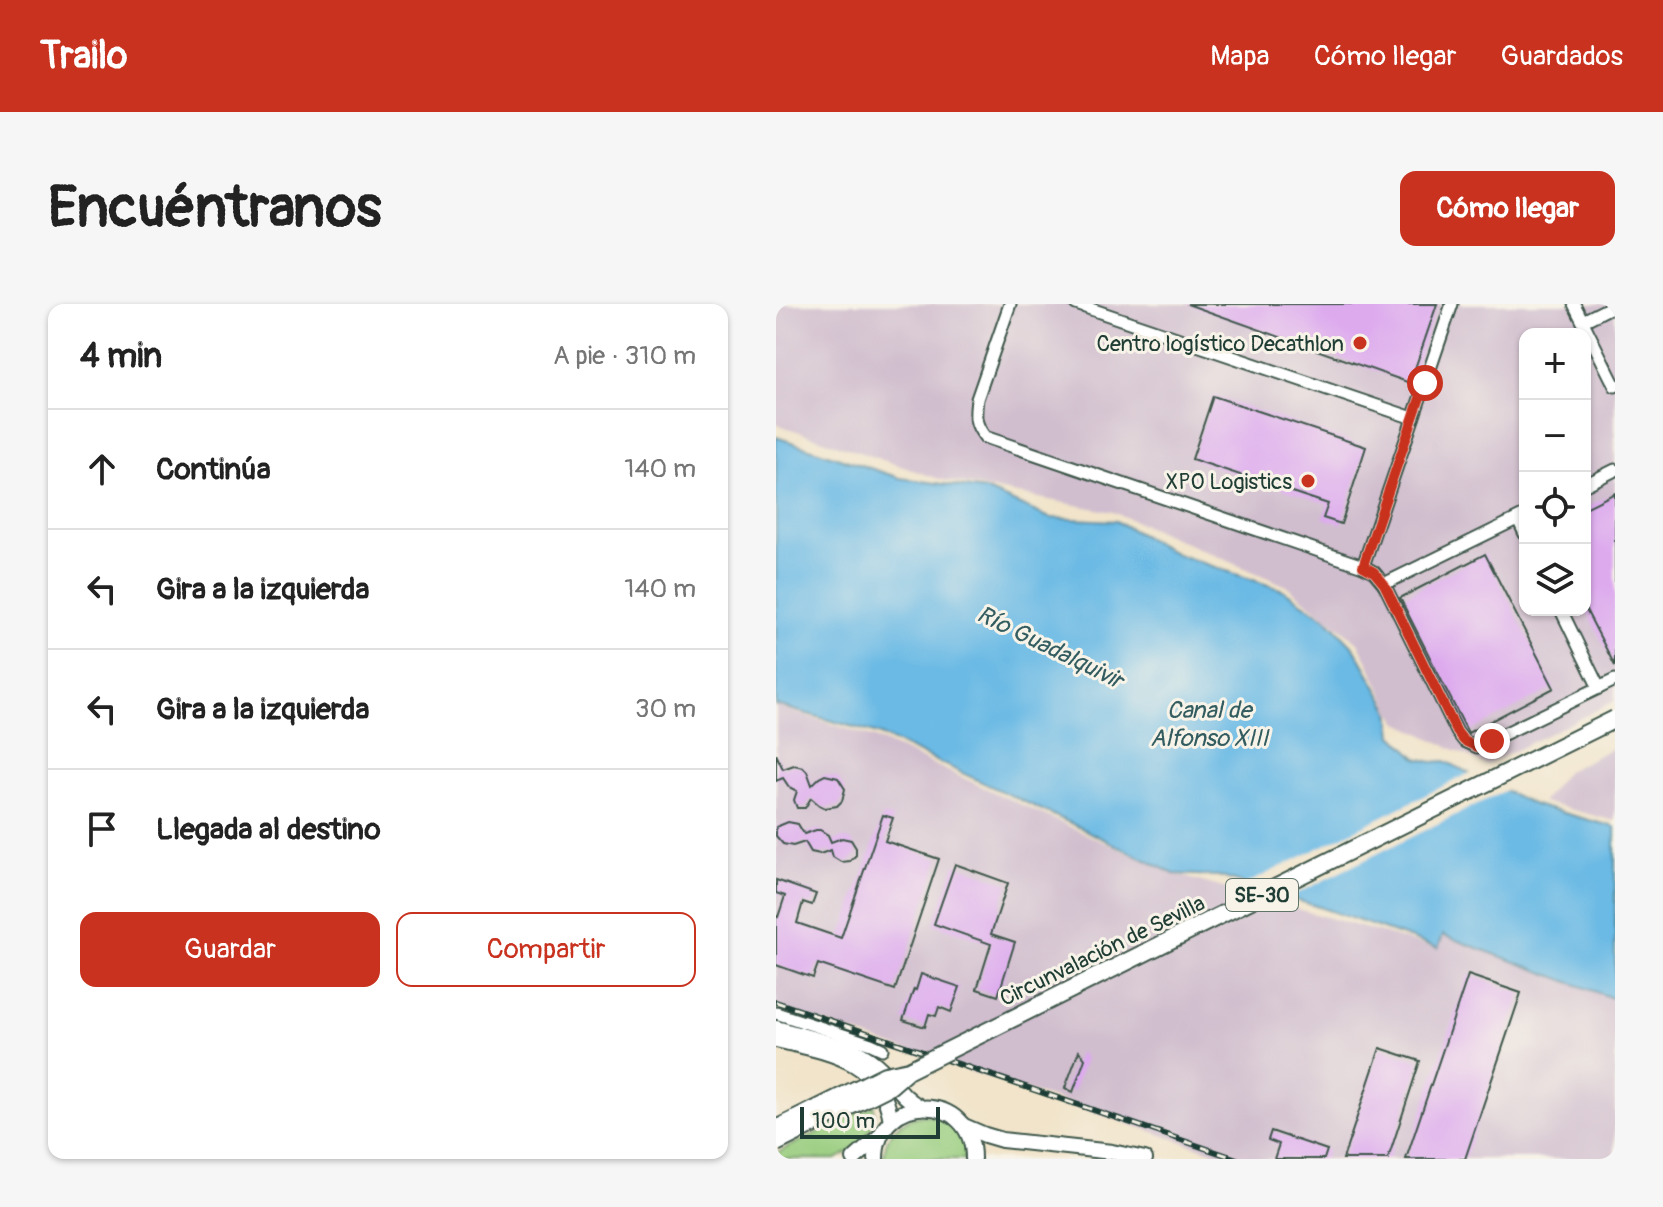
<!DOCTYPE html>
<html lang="es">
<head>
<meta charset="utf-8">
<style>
	:root { --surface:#fff; --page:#f6f6f6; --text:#222; --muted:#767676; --line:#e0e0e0; --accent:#c8321e }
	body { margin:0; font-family:Pangolin,sans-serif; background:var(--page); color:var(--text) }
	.controls { position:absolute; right:24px; top:24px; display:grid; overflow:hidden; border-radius:16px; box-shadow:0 2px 6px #0004 }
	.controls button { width:72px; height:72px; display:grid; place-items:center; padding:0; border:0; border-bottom:2px solid var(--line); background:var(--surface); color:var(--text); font:40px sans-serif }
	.scale { position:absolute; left:24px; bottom:20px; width:140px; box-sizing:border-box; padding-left:8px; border:4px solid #1f3d34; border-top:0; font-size:22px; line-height:28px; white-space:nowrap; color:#1f3d34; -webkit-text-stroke:6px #f7f3e8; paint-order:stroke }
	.stop { position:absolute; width:24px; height:24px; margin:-18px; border:6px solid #c8321e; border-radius:50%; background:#fff }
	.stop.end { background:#c8321e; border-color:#fff; box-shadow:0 2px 8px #0008 }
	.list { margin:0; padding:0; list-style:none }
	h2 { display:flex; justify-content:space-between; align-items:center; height:104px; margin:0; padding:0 32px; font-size:34px }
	h2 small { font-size:26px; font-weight:400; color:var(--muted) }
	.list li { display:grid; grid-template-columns:52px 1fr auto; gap:24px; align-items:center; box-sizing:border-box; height:120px; padding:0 32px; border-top:2px solid var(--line) }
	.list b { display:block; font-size:30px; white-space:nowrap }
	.list em { font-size:26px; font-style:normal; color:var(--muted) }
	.actions { display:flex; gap:16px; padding:24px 32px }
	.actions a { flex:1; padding:18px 0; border:2px solid var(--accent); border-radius:16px; text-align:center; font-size:28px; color:var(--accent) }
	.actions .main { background:var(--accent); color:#fff }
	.icon { flex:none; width:44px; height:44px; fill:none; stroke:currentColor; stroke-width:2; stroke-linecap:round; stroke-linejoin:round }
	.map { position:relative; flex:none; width:839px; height:855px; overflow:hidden; border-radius:16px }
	header { display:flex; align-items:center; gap:48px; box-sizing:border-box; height:112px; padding:0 40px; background:var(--accent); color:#fff }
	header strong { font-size:38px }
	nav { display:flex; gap:44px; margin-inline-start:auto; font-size:28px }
	.intro { display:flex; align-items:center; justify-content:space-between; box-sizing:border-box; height:192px; padding:0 48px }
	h1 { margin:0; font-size:56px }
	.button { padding:20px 36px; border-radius:16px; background:var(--accent); color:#fff; font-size:28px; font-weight:700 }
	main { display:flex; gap:48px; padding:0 48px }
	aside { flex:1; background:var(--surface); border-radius:16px; box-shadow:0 2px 6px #0004 }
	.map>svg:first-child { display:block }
</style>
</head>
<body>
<header>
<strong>Trailo</strong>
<nav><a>Mapa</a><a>Cómo llegar</a><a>Guardados</a></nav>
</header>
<div class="intro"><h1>Encuéntranos</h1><a class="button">Cómo llegar</a></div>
<main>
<aside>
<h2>4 min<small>A pie · 310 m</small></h2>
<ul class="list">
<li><svg class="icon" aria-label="ahead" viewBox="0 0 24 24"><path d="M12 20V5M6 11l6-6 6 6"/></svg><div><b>Continúa</b></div><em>140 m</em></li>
<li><svg class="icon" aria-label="left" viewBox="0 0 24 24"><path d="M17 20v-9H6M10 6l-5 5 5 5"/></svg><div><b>Gira a la izquierda</b></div><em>140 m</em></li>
<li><svg class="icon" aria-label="left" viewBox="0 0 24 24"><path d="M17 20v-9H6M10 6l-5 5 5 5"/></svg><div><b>Gira a la izquierda</b></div><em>30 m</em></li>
<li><svg class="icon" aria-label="arrive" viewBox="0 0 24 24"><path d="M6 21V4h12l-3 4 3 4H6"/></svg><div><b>Llegada al destino</b></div></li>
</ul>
<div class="actions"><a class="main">Guardar</a><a>Compartir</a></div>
</aside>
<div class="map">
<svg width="839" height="855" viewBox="0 0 839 855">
	<rect width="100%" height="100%" fill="#f7f3e8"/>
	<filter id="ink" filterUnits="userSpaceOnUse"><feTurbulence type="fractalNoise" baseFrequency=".0125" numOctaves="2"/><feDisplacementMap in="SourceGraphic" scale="16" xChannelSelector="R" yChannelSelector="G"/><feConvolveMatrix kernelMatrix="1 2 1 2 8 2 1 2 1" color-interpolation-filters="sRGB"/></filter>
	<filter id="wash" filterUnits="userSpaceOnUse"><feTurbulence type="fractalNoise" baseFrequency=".006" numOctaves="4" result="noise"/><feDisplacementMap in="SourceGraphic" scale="32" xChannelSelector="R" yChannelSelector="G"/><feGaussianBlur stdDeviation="1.8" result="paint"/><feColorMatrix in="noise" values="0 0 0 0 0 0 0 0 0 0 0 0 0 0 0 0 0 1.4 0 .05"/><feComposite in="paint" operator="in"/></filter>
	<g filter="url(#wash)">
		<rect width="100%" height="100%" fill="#f1e4ca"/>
		<g fill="#d0bdce" fill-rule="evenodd">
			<path d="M0 0H839V397L710 461 621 418 582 338 511 282 337 208 163 175 0 120ZM749 30H809V306H749Z"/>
			<path d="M0 402 99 434 398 570 662 645 667 632 839 695V855H459L0 703Z"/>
			<path d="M839 443V517L766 498 791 467Z"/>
		</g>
		<g fill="#99cd7f" stroke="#5c855a" stroke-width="2">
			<path d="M98 801C98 806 99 811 98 815 95 833 75 848 60 855H0V849Z"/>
			<path d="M149 811C174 813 189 830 190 855H108C108 830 124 814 149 811Z"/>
		</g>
		<path fill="#6bbae5" stroke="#457c8c" stroke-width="2" d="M0 133 124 174 209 186 274 214 340 217 400 250 507 286 551 315 578 343 614 407 617 431 641 454 656 458 669 457 758 501 839 523V695L667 631 662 644 543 603 442 572 398 570 305 524 102 430 0 401Z"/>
		<path fill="#f1e4ca" d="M698 467 734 484 508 596 464 583Z"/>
		<g id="blocks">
			<g fill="#dae">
				<path d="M411 0H661L634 79Z"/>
				<path d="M437 92 590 143 565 220 547 214 552 200 416 155Z"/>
				<path d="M839 189V362L809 304V204Z"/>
				<path d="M709 250 778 384 692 429 624 294Z"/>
				<path d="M0 450 7 465 18 461 27 463 31 467 36 481 43 474 49 471 62 474 69 485 66 497 61 502 49 504 43 501 35 494 29 504H21L18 496 21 487 13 483 7 474 0 477Z"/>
				<path d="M107 511 117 514 109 537 163 555 119 686 42 660 37 674 0 661V612L2 613 9 592 0 589V576L40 590 36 601 27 598 21 619 65 634Z"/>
				<path d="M12 518 22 520 28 530 40 526H44L52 531 55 538 66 534 75 536 80 544V551L74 557 65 558 57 553 55 546 44 550 35 548 29 538 17 542 7 540 0 532V523Z"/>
				<path d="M179 560 232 579 215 630 239 638 222 692 201 685 215 640 158 620Z"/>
				<path d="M145 670 184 683 175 708 163 703 160 712 153 710 149 723 127 716 138 685 140 686Z"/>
				<path d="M692 671 745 689 689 855H630Z"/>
				<path d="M604 744 644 757 612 855H567Z"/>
				<path d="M303 747 309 755 297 788 289 784Z"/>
				<path d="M495 827 551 846 548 855H498L503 840 492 836Z"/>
			</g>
		</g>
	</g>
	<g filter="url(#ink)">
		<use href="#blocks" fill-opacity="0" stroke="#3e564a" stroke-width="2"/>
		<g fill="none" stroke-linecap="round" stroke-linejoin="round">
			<defs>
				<g id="minor">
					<path d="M234 0 201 95C199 112 198 119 209 133L587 262 598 268 608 280 681 428 688 437 701 443 839 376"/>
					<path d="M300 0 637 114"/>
					<path d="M798 0 839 82"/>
					<path d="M807 17 839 1"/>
					<path d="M809 181 839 166"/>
					<path d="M742 215 749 230"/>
					<path d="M587 262 676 0"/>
					<path d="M608 280 749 211"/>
					<path d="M785 306 823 384"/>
					<path d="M0 709 95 740 106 745"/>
				</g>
				<g id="major">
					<path d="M0 724 77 746C87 751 97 757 105 765 120 779 124 792 144 803"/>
					<path d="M0 736C51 748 106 755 115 817"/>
					<path d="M188 822 209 831 226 836 336 848 369 855"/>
					<path d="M78 855 104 832"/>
					<path d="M100 855C100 787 198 786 197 855"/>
				</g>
			</defs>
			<use href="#minor" stroke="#3e564a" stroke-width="15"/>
			<use href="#major" stroke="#3e564a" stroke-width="18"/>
			<use href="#minor" stroke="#fff" stroke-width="11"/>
			<use href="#major" stroke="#fff" stroke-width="14"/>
			<defs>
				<path id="rail" d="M0 698 461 855"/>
			</defs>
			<use href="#rail" stroke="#1f3d34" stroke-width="6"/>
			<use href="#rail" stroke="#f7f3e8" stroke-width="3" stroke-dasharray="9" stroke-linecap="butt"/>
			<defs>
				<g id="highway-bridge">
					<path d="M0 825 109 771 133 766 839 415"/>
					<path d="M0 839 114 782 129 769"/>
				</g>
			</defs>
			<use href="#highway-bridge" stroke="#3e564a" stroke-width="20" stroke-linecap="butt"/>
			<use href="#highway-bridge" stroke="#fff" stroke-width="16"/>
		</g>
	</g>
	<g fill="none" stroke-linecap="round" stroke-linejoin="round" filter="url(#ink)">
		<path stroke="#c8321e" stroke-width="10" d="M649 79 587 262 598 268 608 280 681 428 688 437 701 443 716 437"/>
	</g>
	<g fill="#c8321e" stroke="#f7f3e8" stroke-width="3">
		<circle cx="584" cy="39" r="8"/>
		<circle cx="532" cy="177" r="8"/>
	</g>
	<g text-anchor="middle" stroke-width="6" stroke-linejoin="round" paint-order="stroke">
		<rect fill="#f7f3e8" stroke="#60746a" stroke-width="2" x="450" y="575" width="72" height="32" rx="6"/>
		<g font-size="20" font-weight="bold" fill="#1f3d34">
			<text x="486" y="598">SE-30</text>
		</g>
		<g font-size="22" fill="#1f3d34" stroke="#f7f3e8" text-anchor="end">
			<text x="568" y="47">Centro logístico Decathlon</text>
			<text x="516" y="185">XPO Logistics</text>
		</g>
		<g font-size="22" fill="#1f3d34" stroke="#f7f3e8">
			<text transform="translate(326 646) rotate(-26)" y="8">Circunvalación de Sevilla</text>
		</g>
		<g font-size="24" font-style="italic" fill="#325c60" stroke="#f7f3e8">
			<text transform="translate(274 343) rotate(26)" y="8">Río Guadalquivir</text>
			<text x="433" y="414">Canal de<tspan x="433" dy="28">Alfonso XIII</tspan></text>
		</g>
	</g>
</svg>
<div class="controls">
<button>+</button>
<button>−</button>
<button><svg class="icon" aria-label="locate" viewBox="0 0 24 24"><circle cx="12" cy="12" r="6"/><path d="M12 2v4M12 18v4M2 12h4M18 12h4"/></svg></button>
<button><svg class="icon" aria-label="layers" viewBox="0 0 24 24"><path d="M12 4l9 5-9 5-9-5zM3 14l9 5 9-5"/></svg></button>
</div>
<div class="scale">100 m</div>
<div class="stop" style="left:649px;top:79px"></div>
<div class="stop end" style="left:716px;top:437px"></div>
</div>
</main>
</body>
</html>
